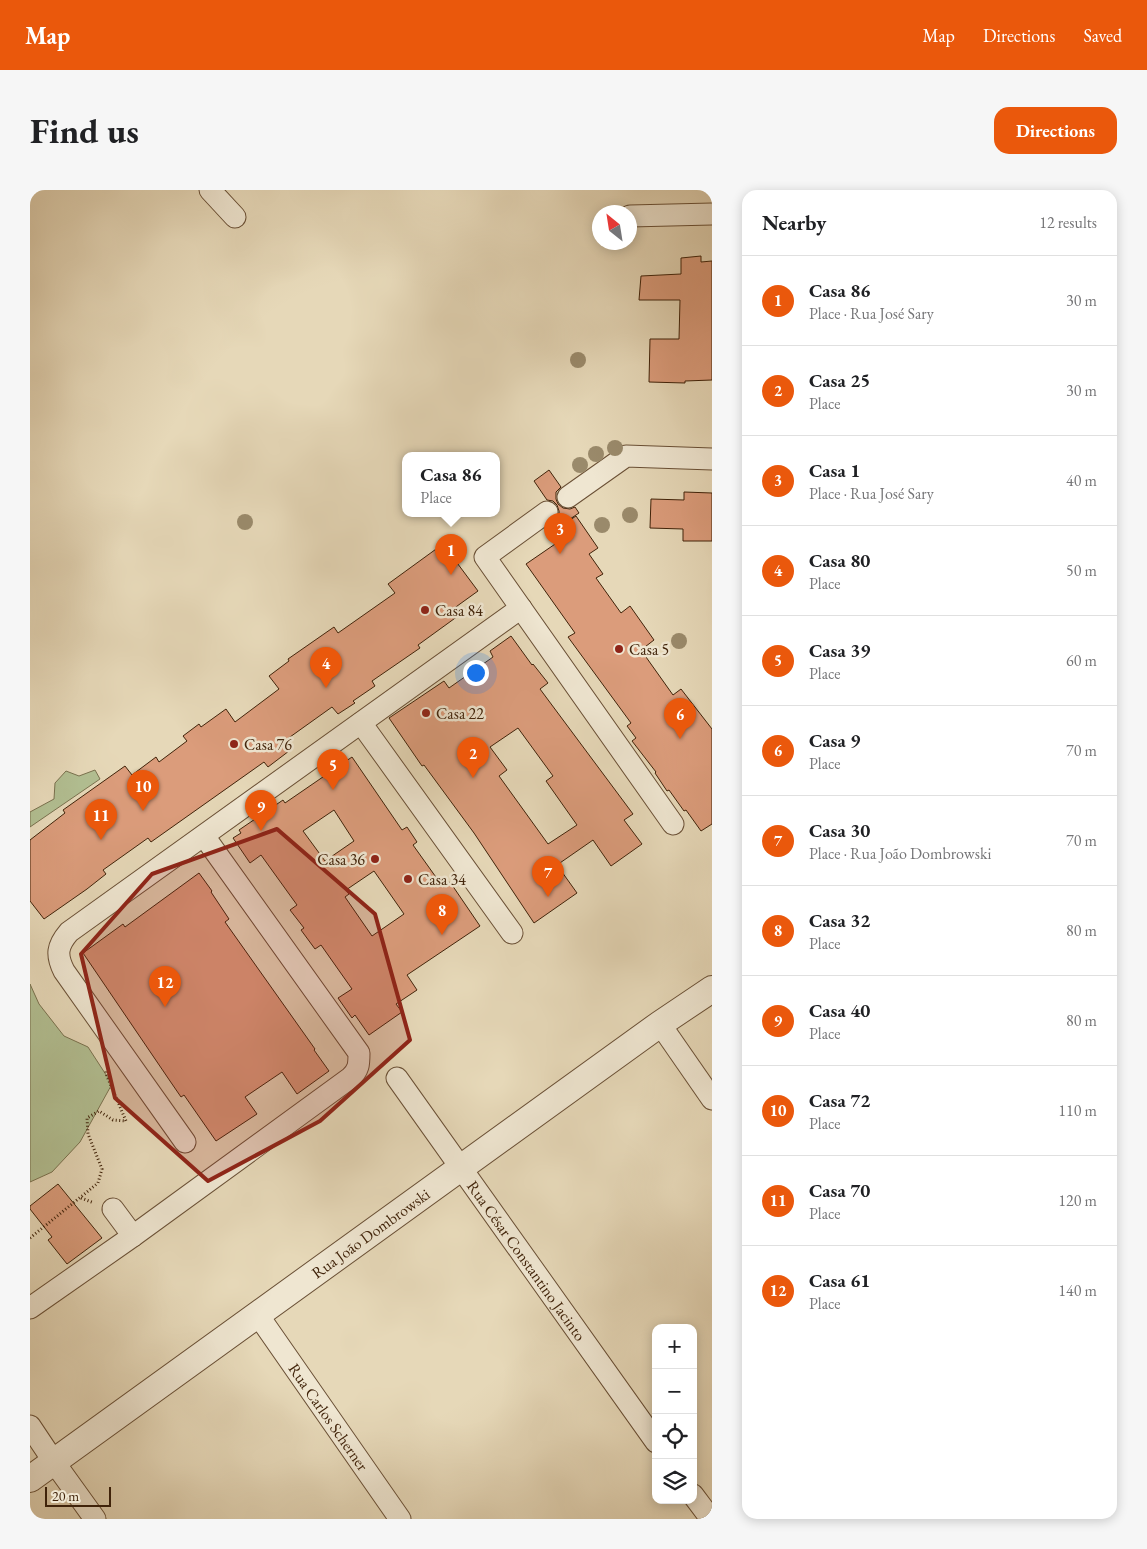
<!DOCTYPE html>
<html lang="en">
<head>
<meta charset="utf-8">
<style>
	:root { --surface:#fff; --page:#f6f6f6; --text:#202124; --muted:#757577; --line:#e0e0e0; --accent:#ea580c }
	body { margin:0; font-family:"EB Garamond",serif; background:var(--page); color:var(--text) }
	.controls { position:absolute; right:15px; bottom:15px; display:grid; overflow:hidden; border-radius:10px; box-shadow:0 2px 12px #0003 }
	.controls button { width:45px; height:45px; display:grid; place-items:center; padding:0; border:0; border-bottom:1px solid var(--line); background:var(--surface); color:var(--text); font:25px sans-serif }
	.compass { position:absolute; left:562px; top:15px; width:45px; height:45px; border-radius:50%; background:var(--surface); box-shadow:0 2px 12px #0003; rotate:330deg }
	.scale { position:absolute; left:15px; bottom:12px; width:66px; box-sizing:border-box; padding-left:5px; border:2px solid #40230a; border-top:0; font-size:14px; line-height:18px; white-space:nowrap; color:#40230a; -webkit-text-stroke:4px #efe6d1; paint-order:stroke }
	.you { position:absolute; left:445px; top:482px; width:18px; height:18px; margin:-12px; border:4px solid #fff; border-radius:50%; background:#1a73e8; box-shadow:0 0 0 8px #1a73e833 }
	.badge { display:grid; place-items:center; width:32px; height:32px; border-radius:50%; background:var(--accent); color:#fff; font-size:16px; font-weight:700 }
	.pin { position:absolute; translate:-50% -41px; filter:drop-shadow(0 1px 2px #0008) }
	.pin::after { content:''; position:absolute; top:26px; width:18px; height:15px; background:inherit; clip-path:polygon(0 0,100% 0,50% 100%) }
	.popup { position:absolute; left:372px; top:262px; width:98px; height:65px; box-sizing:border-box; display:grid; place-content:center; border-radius:10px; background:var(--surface); filter:drop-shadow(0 1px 4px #0005); font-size:16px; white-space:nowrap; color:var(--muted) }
	.popup b { font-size:19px; color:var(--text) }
	.popup::after { content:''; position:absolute; left:50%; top:100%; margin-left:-10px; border:10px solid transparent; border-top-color:var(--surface) }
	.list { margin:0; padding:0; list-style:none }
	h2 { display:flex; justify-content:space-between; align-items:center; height:65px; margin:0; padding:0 20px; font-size:21px }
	h2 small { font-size:16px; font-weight:400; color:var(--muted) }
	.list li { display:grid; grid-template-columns:32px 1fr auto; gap:15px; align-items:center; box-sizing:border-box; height:90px; padding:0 20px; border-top:1px solid var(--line) }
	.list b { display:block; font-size:19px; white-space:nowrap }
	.list p { margin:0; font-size:16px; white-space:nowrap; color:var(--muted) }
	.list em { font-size:16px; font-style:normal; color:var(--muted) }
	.icon { flex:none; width:28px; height:28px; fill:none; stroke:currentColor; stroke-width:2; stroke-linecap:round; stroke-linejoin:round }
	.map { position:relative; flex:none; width:682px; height:1329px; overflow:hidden; border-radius:15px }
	header { display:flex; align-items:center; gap:30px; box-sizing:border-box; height:70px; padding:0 25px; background:var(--accent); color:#fff }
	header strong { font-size:24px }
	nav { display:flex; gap:28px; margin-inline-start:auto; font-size:18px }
	.intro { display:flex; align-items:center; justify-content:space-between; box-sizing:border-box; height:120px; padding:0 30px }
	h1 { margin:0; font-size:35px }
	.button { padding:12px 22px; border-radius:15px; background:var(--accent); color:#fff; font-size:18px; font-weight:700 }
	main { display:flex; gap:30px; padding:0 30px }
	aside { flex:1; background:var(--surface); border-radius:15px; box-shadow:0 2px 12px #0003 }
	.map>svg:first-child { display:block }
</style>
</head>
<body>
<header>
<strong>Map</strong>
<nav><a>Map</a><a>Directions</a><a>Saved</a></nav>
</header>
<div class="intro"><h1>Find us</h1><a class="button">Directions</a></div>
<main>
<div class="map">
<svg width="682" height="1329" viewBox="0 0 682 1329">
	<rect width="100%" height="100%" fill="#e6d8b8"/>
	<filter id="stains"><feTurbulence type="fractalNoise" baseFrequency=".004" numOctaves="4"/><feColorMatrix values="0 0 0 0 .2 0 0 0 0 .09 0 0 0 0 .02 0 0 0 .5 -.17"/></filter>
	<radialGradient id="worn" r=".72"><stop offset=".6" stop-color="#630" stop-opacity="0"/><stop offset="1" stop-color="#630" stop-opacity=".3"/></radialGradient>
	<g fill="#b2bf92" stroke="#79714e">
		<path d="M65 580 70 589 0 637V622L24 609 25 593 36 581 49 586Z"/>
		<path d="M0 794 9 814 34 846 58 857 82 894 50 952 22 982 0 992Z"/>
	</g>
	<g fill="#db9c7b" stroke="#40230a" fill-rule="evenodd">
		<path d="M671 66V72L682 71V190L655 191V193L619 192 620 149H649L650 110H609L611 86 651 84V68Z"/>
		<path d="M519 280 531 297 526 302V309L528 314 533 318 540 319 545 317 549 323 534 333 529 326V321L527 315 523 311 517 310 504 291Z"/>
		<path d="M654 302 682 303V351H653V339L620 338 621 309 654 310Z"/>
		<path d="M546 326 568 358 559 364 573 384 566 388 591 423 600 416 624 450 611 460 643 505 651 499 682 539V634L671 641 656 620 654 621 639 600 637 601 625 583 626 582 602 551 606 548 597 536 601 533 538 447 545 443 496 374 531 350 525 340Z"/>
		<path d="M413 354 448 401 423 419 428 426 388 455 390 458 342 491 345 496 323 511 325 513 308 524 302 517 253 552 259 561 238 577 234 572 121 652 118 648 73 680 76 684 57 699 14 729 0 711V650L35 623 33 620 95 576 102 585 126 567 129 572 157 551 153 546 169 534 171 537 196 519 205 532 249 499 239 486 259 471 258 469 304 437 308 443 365 403 358 394Z"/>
		<path d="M481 446 502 475 503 474 518 493 510 499 603 624 594 630 612 654 581 676 563 650 527 675 547 703 504 733 444 643 394 575 392 576 359 528 414 491 419 498 463 467 460 461ZM488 538 523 586 516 591 547 635 518 654 469 586 477 580 460 557Z"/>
		<path d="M322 567 372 640 377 637 387 652 383 655 413 697 420 692 450 736 377 785 387 800 366 814 372 822 339 845 325 825 322 828 308 808 322 799 291 755 285 759 271 740 274 738 260 720 267 715 231 665 220 673 203 648 211 643 209 640 253 610 255 613ZM304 620 324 651 295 671 273 641ZM344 681 374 724 342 746 315 707 319 704 316 700Z"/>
		<path d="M169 683 182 701 181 702 199 729 195 732 285 859 284 860 299 881 267 904 252 882 215 907 227 924 186 951 154 905 151 907 140 891 53 763 93 734 95 737Z"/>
		<path d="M28 994 72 1048 37 1074 18 1050 22 1047 0 1019V1016Z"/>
	</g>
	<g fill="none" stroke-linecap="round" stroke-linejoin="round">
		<defs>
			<g id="minor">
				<path d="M180 0 205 27"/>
				<path d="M600 26 682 24"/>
				<path d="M538 307 596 266 682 269"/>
				<path d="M517 322 455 367 643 634"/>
				<path d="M331 533 482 743"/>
				<path d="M630 834 682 909"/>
				<path id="s1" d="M367 888 626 1252"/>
				<path d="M155 952 34 781C26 765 27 756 39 742L491 418"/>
				<path d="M83 1019 103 1046"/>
				<path d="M0 1118 103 1046 320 888C329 880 329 874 329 863L174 646"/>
				<path id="s2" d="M228 1125 370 1329"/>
				<path d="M0 1236 24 1272 65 1329"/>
				<path d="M663 1305 681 1329"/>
			</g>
			<g id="tertiary">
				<path id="s3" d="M0 1289 630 834 682 799"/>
			</g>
		</defs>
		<use href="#minor" stroke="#6a5036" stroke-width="23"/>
		<use href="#tertiary" stroke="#6a5036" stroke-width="28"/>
		<g stroke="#40230a" stroke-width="3" stroke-dasharray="1 2.5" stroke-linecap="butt">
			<path d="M51 1008 64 1013"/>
			<path d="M0 1048 68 993 72 979 58 944 57 928 69 921 83 930 96 931 76 884V879"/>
		</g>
		<use href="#minor" stroke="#efe6d1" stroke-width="21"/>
		<use href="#tertiary" stroke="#efe6d1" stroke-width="26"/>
	</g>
	<g fill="#9a8a6b">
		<circle cx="548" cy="170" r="8"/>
		<circle cx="585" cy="258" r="8"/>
		<circle cx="566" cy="264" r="8"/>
		<circle cx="550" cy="275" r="8"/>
		<circle cx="600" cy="325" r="8"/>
		<circle cx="215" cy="332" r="8"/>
		<circle cx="572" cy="335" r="8"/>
		<circle cx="649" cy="451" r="8"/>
	</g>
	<path fill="#8f2418" fill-opacity="0.2" stroke="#8f2418" stroke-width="4" stroke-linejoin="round" d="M247 639 345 724 380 850 290 931 178 991 85 908 51 764 122 684Z"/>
	<g fill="#8f2418" stroke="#efe6d1" stroke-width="2">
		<circle cx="395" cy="420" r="5"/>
		<circle cx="589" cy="459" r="5"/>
		<circle cx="396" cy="523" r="5"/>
		<circle cx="204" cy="554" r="5"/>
		<circle cx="345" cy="669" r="5"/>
		<circle cx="378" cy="689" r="5"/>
	</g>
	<g text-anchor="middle" stroke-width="5" stroke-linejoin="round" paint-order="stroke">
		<g font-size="16" fill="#40230a" stroke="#efe6d1" text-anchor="start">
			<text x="405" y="426">Casa 84</text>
			<text x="599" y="465">Casa 5</text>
			<text x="406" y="529">Casa 22</text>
			<text x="214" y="560">Casa 76</text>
			<text x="335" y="675" text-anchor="end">Casa 36</text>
			<text x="388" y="695">Casa 34</text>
		</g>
		<g font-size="16" fill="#40230a" stroke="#efe6d1">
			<text dy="6" stroke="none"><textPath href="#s3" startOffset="420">Rua João Dombrowski</textPath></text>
			<text dy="6" stroke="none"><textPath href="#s1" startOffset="224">Rua César Constantino Jacinto</textPath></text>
			<text dy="6" stroke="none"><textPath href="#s2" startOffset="124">Rua Carlos Scherner</textPath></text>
		</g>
	</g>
	<rect width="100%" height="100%" filter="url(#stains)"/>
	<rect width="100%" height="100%" fill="url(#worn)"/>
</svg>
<div class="controls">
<button>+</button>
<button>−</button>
<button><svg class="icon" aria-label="locate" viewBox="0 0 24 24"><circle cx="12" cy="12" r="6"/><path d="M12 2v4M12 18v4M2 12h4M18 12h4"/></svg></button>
<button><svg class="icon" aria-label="layers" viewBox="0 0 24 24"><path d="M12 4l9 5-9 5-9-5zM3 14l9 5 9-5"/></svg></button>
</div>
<svg class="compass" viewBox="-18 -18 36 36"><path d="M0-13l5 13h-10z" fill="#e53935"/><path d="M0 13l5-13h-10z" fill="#757577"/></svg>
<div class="scale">20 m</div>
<div class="you"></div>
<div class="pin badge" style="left:421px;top:385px">1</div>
<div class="popup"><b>Casa 86</b>Place</div>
<div class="pin badge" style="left:443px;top:588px">2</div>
<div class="pin badge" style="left:530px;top:364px">3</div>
<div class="pin badge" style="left:296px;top:498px">4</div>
<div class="pin badge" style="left:303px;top:600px">5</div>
<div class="pin badge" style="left:650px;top:549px">6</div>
<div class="pin badge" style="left:518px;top:707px">7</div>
<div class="pin badge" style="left:412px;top:745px">8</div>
<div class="pin badge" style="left:231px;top:641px">9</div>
<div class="pin badge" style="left:113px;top:621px">10</div>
<div class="pin badge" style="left:71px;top:650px">11</div>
<div class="pin badge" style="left:135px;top:817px">12</div>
</div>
<aside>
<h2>Nearby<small>12 results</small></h2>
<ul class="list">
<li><span class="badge">1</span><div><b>Casa 86</b><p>Place · Rua José Sary</p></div><em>30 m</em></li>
<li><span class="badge">2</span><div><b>Casa 25</b><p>Place</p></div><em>30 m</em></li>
<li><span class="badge">3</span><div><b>Casa 1</b><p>Place · Rua José Sary</p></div><em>40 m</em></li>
<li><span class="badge">4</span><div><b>Casa 80</b><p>Place</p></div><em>50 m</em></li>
<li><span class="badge">5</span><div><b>Casa 39</b><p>Place</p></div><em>60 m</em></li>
<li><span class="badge">6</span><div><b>Casa 9</b><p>Place</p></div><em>70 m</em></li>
<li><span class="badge">7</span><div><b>Casa 30</b><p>Place · Rua João Dombrowski</p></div><em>70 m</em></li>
<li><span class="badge">8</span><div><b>Casa 32</b><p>Place</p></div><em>80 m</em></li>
<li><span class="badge">9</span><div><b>Casa 40</b><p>Place</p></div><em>80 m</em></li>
<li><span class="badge">10</span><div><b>Casa 72</b><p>Place</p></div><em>110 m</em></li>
<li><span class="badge">11</span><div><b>Casa 70</b><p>Place</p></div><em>120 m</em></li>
<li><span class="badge">12</span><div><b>Casa 61</b><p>Place</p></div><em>140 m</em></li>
</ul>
</aside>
</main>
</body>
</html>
